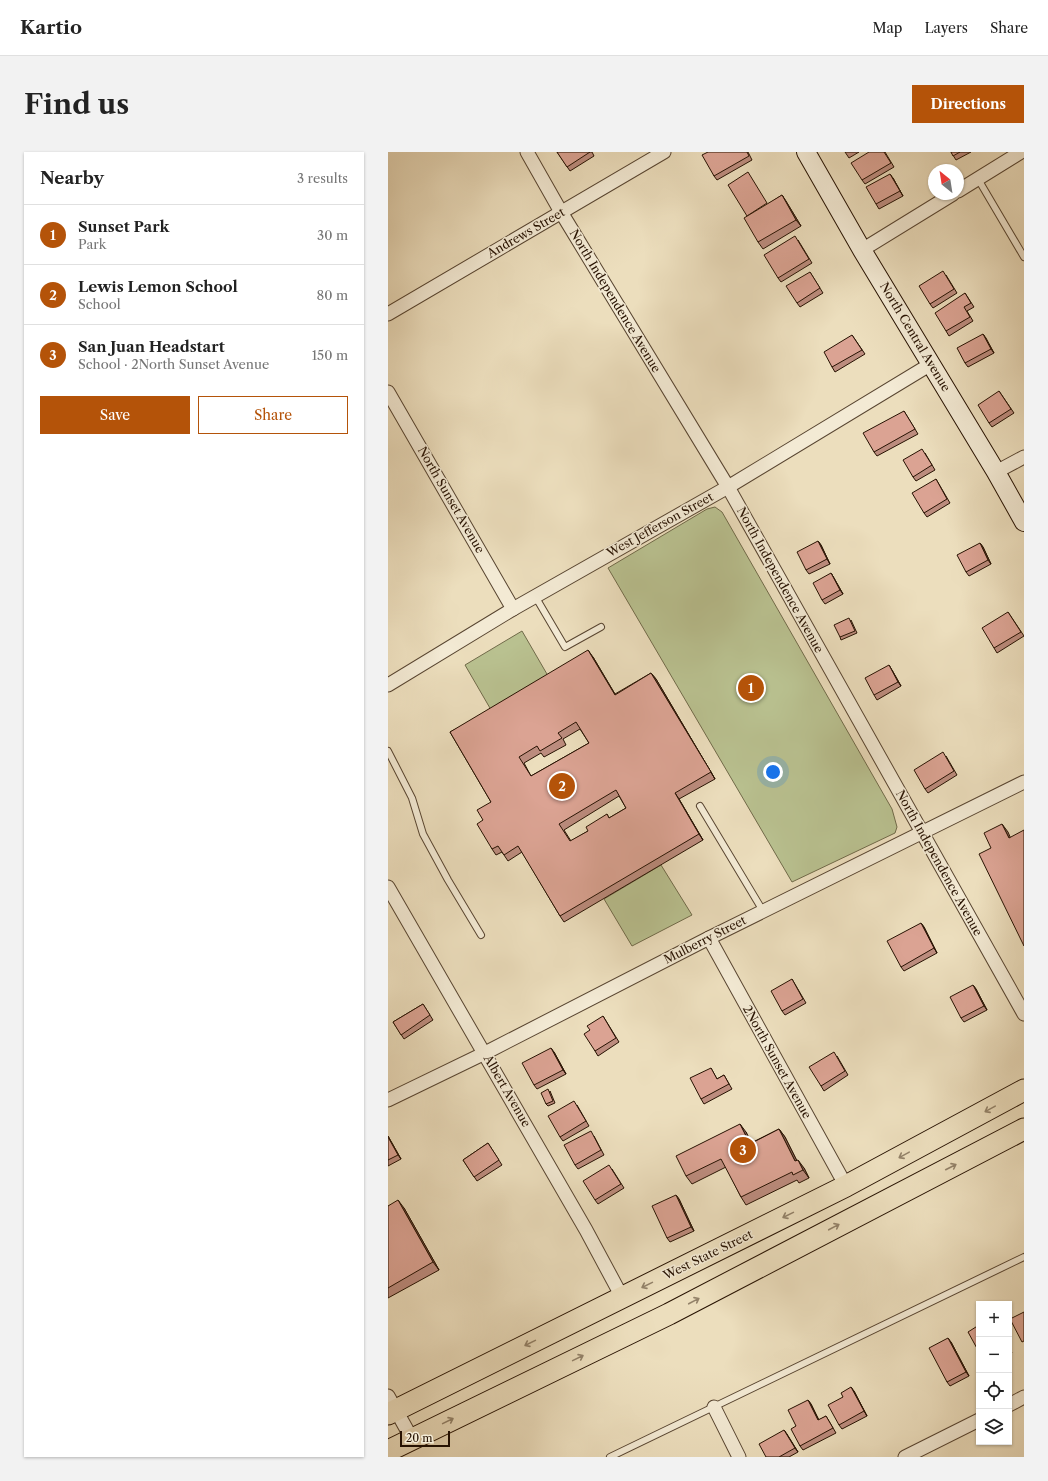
<!DOCTYPE html>
<html lang="en">
<head>
<meta charset="utf-8">
<style>
	:root { --surface:#fff; --page:#f2f2f2; --text:#222; --muted:#767676; --line:#e0e0e0; --accent:#b45309 }
	body { margin:0; font-family:"Libre Caslon Text",serif; background:var(--page); color:var(--text) }
	.controls { position:absolute; right:12px; bottom:12px; display:grid; overflow:hidden; border-radius:0px; box-shadow:0 1px 3px #0004 }
	.controls button { width:36px; height:36px; display:grid; place-items:center; padding:0; border:0; border-bottom:1px solid var(--line); background:var(--surface); color:var(--text); font:20px sans-serif }
	.compass { position:absolute; left:540px; top:12px; width:36px; height:36px; border-radius:50%; background:var(--surface); box-shadow:0 1px 3px #0004; rotate:330deg }
	.scale { position:absolute; left:12px; bottom:10px; width:50px; box-sizing:border-box; padding-left:4px; border:2px solid #271202; border-top:0; font-size:11px; line-height:14px; white-space:nowrap; color:#271202; -webkit-text-stroke:3px #f3ead4; paint-order:stroke }
	.you { position:absolute; left:385px; top:620px; width:14px; height:14px; margin:-10px; border:3px solid #fff; border-radius:50%; background:#1a73e8; box-shadow:0 0 0 6px #1a73e833 }
	.badge { display:grid; place-items:center; width:26px; height:26px; border-radius:50%; background:var(--accent); color:#fff; font-size:13px; font-weight:700 }
	.pin { position:absolute; translate:-50% -50%; border:2px solid #fff; box-shadow:0 1px 4px #0006 }
	.list { margin:0; padding:0; list-style:none }
	h2 { display:flex; justify-content:space-between; align-items:center; height:52px; margin:0; padding:0 16px; font-size:17px }
	h2 small { font-size:13px; font-weight:400; color:var(--muted) }
	.list li { display:grid; grid-template-columns:26px 1fr auto; gap:12px; align-items:center; box-sizing:border-box; height:60px; padding:0 16px; border-top:1px solid var(--line) }
	.list b { display:block; font-size:15px; white-space:nowrap }
	.list p { margin:0; font-size:13px; white-space:nowrap; color:var(--muted) }
	.list em { font-size:13px; font-style:normal; color:var(--muted) }
	.actions { display:flex; gap:8px; padding:12px 16px }
	.actions a { flex:1; padding:9px 0; border:1px solid var(--accent); border-radius:0px; text-align:center; font-size:14px; color:var(--accent) }
	.actions .main { background:var(--accent); color:#fff }
	.icon { flex:none; width:22px; height:22px; fill:none; stroke:currentColor; stroke-width:2; stroke-linecap:round; stroke-linejoin:round }
	.map { position:relative; flex:none; width:636px; height:1305px; overflow:hidden; border-radius:0px }
	header { display:flex; align-items:center; gap:24px; box-sizing:border-box; height:56px; padding:0 20px; background:var(--surface); border-bottom:1px solid var(--line) }
	header strong { font-size:19px }
	nav { display:flex; gap:22px; margin-inline-start:auto; font-size:14px }
	.intro { display:flex; align-items:center; justify-content:space-between; box-sizing:border-box; height:96px; padding:0 24px }
	h1 { margin:0; font-size:28px }
	.button { padding:10px 18px; border-radius:0px; background:var(--accent); color:#fff; font-size:14px; font-weight:700 }
	main { display:flex; gap:24px; padding:0 24px }
	aside { flex:1; background:var(--surface); border-radius:0px; box-shadow:0 1px 3px #0004 }
	.map>svg:first-child { display:block }
</style>
</head>
<body>
<header>
<strong>Kartio</strong>
<nav><a>Map</a><a>Layers</a><a>Share</a></nav>
</header>
<div class="intro"><h1>Find us</h1><a class="button">Directions</a></div>
<main>
<aside>
<h2>Nearby<small>3 results</small></h2>
<ul class="list">
<li><span class="badge">1</span><div><b>Sunset Park</b><p>Park</p></div><em>30 m</em></li>
<li><span class="badge">2</span><div><b>Lewis Lemon School</b><p>School</p></div><em>80 m</em></li>
<li><span class="badge">3</span><div><b>San Juan Headstart</b><p>School · 2North Sunset Avenue</p></div><em>150 m</em></li>
</ul>
<div class="actions"><a class="main">Save</a><a>Share</a></div>
</aside>
<div class="map">
<svg width="636" height="1305" viewBox="0 0 636 1305">
	<rect width="100%" height="100%" fill="#ecdebd"/>
	<filter id="stains"><feTurbulence type="fractalNoise" baseFrequency=".005" numOctaves="4"/><feColorMatrix values="0 0 0 0 .2 0 0 0 0 .09 0 0 0 0 .02 0 0 0 .5 -.17"/></filter>
	<radialGradient id="worn" r=".72"><stop offset=".6" stop-color="#630" stop-opacity="0"/><stop offset="1" stop-color="#630" stop-opacity=".3"/></radialGradient>
	<g fill="#b9c190" stroke="#706a49">
		<path d="M327 355 334 360 504 657 509 675 507 681 404 730 220 416 319 357Z"/>
		<path d="M134 479 163 529 106 563 77 513Z"/>
		<path d="M273 713 304 763 244 794 216 747Z"/>
	</g>
	<g fill="none" stroke-linecap="round" stroke-linejoin="round">
		<defs>
			<g id="service">
				<path d="M590 27 636 105"/>
				<path d="M147 444 177 495 213 475"/>
				<path d="M0 599 24 646 35 682 60 728 93 783"/>
				<path d="M312 654 375 759"/>
				<path d="M222 1305 636 1105"/>
			</g>
			<g id="minor">
				<path d="M139 0 173 60 340 335 636 862"/>
				<path d="M570 39 633 0"/>
				<path d="M474 98 565 42"/>
				<path d="M0 162 276 0"/>
				<path d="M0 240 125 457"/>
				<path d="M608 320 636 305"/>
				<path d="M0 533 125 457 340 335 543 212"/>
				<path d="M0 735 198 1078 234 1145"/>
				<path d="M321 786 458 1034"/>
				<path d="M0 948 97 901 321 786 636 630"/>
				<path d="M0 1244 24 1287"/>
				<path d="M621 1253 636 1245"/>
				<path d="M326 1255 351 1305"/>
				<path d="M517 1305 591 1268"/>
			</g>
			<path id="secondary" d="M418 0 474 98 608 320 636 370"/>
			<g id="primary">
				<path d="M0 1262 458 1034 636 938"/>
				<path d="M0 1299 281 1162 636 977"/>
			</g>
		</defs>
		<use href="#service" stroke="#584531" stroke-width="8"/>
		<use href="#minor" stroke="#584531" stroke-width="15"/>
		<use href="#secondary" stroke="#271202" stroke-width="20"/>
		<use href="#primary" stroke="#271202" stroke-width="23"/>
		<use href="#service" stroke="#f3ead4" stroke-width="6"/>
		<use href="#minor" stroke="#f3ead4" stroke-width="13"/>
		<use href="#secondary" stroke="#f3ead4" stroke-width="18"/>
		<use href="#primary" stroke="#ecdebd" stroke-width="21"/>
	</g>
	<g fill="#bc8c7e" stroke="#271202" fill-rule="evenodd">
		<path d="M169 0H204L206 4 182 19Z"/>
		<path d="M320 0H360L364 8 329 28 326 24Z"/>
		<path d="M457 0H471L461 6Z"/>
		<path d="M497 0 506 15 477 32 474 28Z"/>
		<path d="M563 0H583L568 8Z"/>
		<path d="M505 26 515 44 491 57 488 52Z"/>
		<path d="M394 43 413 74 375 97 370 90 380 52Z"/>
		<path d="M410 88 424 111 393 130 390 126Z"/>
		<path d="M422 120 435 141 412 155 409 151Z"/>
		<path d="M558 123 569 141 545 156 542 152Z"/>
		<path d="M577 141 586 155 579 159 585 169 561 184 558 179Z"/>
		<path d="M595 182 606 201 580 215 577 211Z"/>
		<path d="M464 183 477 202 447 220 444 215Z"/>
		<path d="M611 239 626 261 604 275 601 271Z"/>
		<path d="M516 259 530 282 489 304 486 300Z"/>
		<path d="M537 301 547 318 528 329 525 325Z"/>
		<path d="M548 327 562 351 539 365 536 361Z"/>
		<path d="M430 389 433 393 442 412 421 422 418 418Z"/>
		<path d="M592 391 595 395 603 412 581 424 578 420Z"/>
		<path d="M443 421 446 426 455 442 437 452 434 448Z"/>
		<path d="M620 460 636 484 609 501 606 496Z"/>
		<path d="M463 468 469 481 453 488 452 485Z"/>
		<path d="M205 505 227 542 263 521 268 527 327 627 291 647 315 688 176 770 172 764 134 700 120 709 114 700 108 703 104 697 95 668 103 650 62 580ZM192 577 201 591 143 624 136 611 153 601 156 605 178 593 175 587ZM231 644 238 656 221 666 219 662 200 679 183 689 176 678Z"/>
		<path d="M504 518 513 534 489 548 486 543Z"/>
		<path d="M558 604 569 623 540 641 537 637Z"/>
		<path d="M533 771 536 775 549 801 516 819 513 815Z"/>
		<path d="M404 827 418 851 397 863 394 859Z"/>
		<path d="M585 833 588 837 599 858 576 870 573 866Z"/>
		<path d="M35 852 45 868 16 887 5 870Z"/>
		<path d="M215 864 231 890 210 904 207 899 202 878Z"/>
		<path d="M166 900 178 922 149 937 146 933Z"/>
		<path d="M449 904 460 923 436 939 433 934Z"/>
		<path d="M323 916 329 927 336 923 344 937 316 952 313 947Z"/>
		<path d="M162 939 167 951 160 954 158 952Z"/>
		<path d="M189 953 201 974 175 989 172 985Z"/>
		<path d="M391 977 397 985 409 1009 416 1016 421 1026 411 1031 409 1028 358 1053 353 1045 338 1015 304 1032 298 1024 358 980 363 991Z"/>
		<path d="M0 984 13 1007 0 1014Z"/>
		<path d="M206 984 216 1003 190 1017 187 1013Z"/>
		<path d="M100 991 114 1013 89 1029 75 1008Z"/>
		<path d="M224 1017 236 1036 210 1052 207 1048Z"/>
		<path d="M288 1043 291 1047 306 1079 282 1090 279 1086Z"/>
		<path d="M0 1054 16 1056 51 1118 0 1146Z"/>
		<path d="M563 1190 581 1224 562 1234 559 1230Z"/>
		<path d="M621 1196 624 1201 621 1203Z"/>
		<path d="M466 1239 479 1264 454 1277 451 1273 455 1245Z"/>
		<path d="M420 1248 423 1252 431 1268 438 1264 448 1281 415 1298 412 1294 408 1274Z"/>
		<path d="M396 1278 410 1300 401 1305H378Z"/>
	</g>
	<g fill="#997267" stroke="#271202">
		<path d="M502 22 505 26 515 44 512 39Z"/>
		<path d="M394 43 398 49 413 74 408 68Z"/>
		<path d="M595 182 598 186 606 201 603 197Z"/>
		<path d="M430 389 433 393 442 412 439 407Z"/>
		<path d="M592 391 595 395 603 412 600 408Z"/>
		<path d="M443 421 446 426 455 442 452 438Z"/>
		<path d="M200 498 205 505 231 549 227 543Z"/>
		<path d="M501 513 504 518 513 534 510 530Z"/>
		<path d="M263 521 268 527 327 627 323 620Z"/>
		<path d="M287 641 291 647 315 688 311 682Z"/>
		<path d="M614 672 620 680 626 694 621 686Z"/>
		<path d="M533 771 536 775 549 801 546 796Z"/>
		<path d="M585 833 588 837 599 858 596 854Z"/>
		<path d="M163 896 166 900 178 922 175 918Z"/>
		<path d="M352 972 358 980 368 1000 362 992Z"/>
		<path d="M391 977 397 985 413 1017 407 1009Z"/>
		<path d="M0 984 13 1007 10 1003 0 985Z"/>
		<path d="M410 1008 416 1016 421 1026 415 1018Z"/>
		<path d="M288 1043 291 1047 306 1079 303 1075Z"/>
		<path d="M10 1048 16 1056 51 1118 45 1110Z"/>
		<path d="M560 1186 563 1190 581 1224 578 1220Z"/>
		<path d="M463 1235 466 1239 479 1264 476 1259Z"/>
		<path d="M420 1248 423 1252 433 1273 430 1268Z"/>
		<path d="M396 1278 399 1282 410 1300 407 1296Z"/>
	</g>
	<g fill="#dba393" stroke="#271202" fill-rule="evenodd">
		<path d="M169 0H202L179 15Z"/>
		<path d="M320 0H359L361 4 326 24 314 3Z"/>
		<path d="M481 0H496L503 11 474 28 463 11Z"/>
		<path d="M563 0H572L565 4Z"/>
		<path d="M360 20 379 51 359 64 340 33Z"/>
		<path d="M502 22 512 39 488 52 478 35Z"/>
		<path d="M394 43 408 68 370 90 356 66Z"/>
		<path d="M407 84 421 107 390 126 376 103Z"/>
		<path d="M555 119 566 137 542 152 531 134Z"/>
		<path d="M422 120 432 136 409 151 398 134Z"/>
		<path d="M577 141 583 151 576 155 582 165 558 179 547 161Z"/>
		<path d="M595 182 603 197 577 211 569 196Z"/>
		<path d="M464 183 474 198 444 215 436 200Z"/>
		<path d="M611 239 623 257 601 271 590 253Z"/>
		<path d="M516 259 527 277 486 300 475 281Z"/>
		<path d="M534 297 544 313 525 325 515 308Z"/>
		<path d="M548 327 559 347 536 361 524 341Z"/>
		<path d="M430 389 439 407 418 418 409 400Z"/>
		<path d="M592 391 600 408 578 420 569 403Z"/>
		<path d="M443 421 452 438 434 448 425 431Z"/>
		<path d="M620 460 633 480 606 496 594 476Z"/>
		<path d="M461 466 467 479 452 485 446 473Z"/>
		<path d="M200 498 227 543 263 521 323 620 287 641 311 682 172 764 130 694 116 703 110 694 104 697 89 672 95 668 89 658 103 650 62 580ZM188 570 201 591 143 624 131 605 149 594 152 599 174 586 170 581ZM228 638 238 656 221 666 219 662 198 675 200 679 182 689 171 672Z"/>
		<path d="M501 513 510 530 486 543 477 526Z"/>
		<path d="M555 600 566 619 537 637 526 618Z"/>
		<path d="M614 672 621 686 636 678V794L591 702 603 696 596 681Z"/>
		<path d="M533 771 546 796 513 815 499 789Z"/>
		<path d="M404 827 415 847 394 859 383 839Z"/>
		<path d="M585 833 596 854 573 866 562 845Z"/>
		<path d="M35 852 42 863 13 883 5 870Z"/>
		<path d="M215 864 228 886 207 899 196 882 202 878 199 874Z"/>
		<path d="M163 896 175 918 146 933 134 911Z"/>
		<path d="M446 900 457 919 433 934 421 915Z"/>
		<path d="M323 916 329 927 336 923 341 932 313 947 302 926Z"/>
		<path d="M160 937 165 949 158 952 153 941Z"/>
		<path d="M186 949 198 969 172 985 160 964Z"/>
		<path d="M352 972 362 992 391 977 407 1009 410 1008 415 1018 405 1023 404 1020 353 1045 333 1007 298 1024 288 1004Z"/>
		<path d="M203 979 213 998 187 1013 176 993Z"/>
		<path d="M0 985 10 1003 0 1008Z"/>
		<path d="M100 991 111 1008 86 1025 75 1008Z"/>
		<path d="M221 1013 233 1032 207 1048 195 1029Z"/>
		<path d="M288 1043 303 1075 279 1086 264 1054Z"/>
		<path d="M10 1048 45 1110 0 1136V1054Z"/>
		<path d="M636 1160V1189L634 1190 622 1167Z"/>
		<path d="M591 1173V1200L580 1180Z"/>
		<path d="M560 1186 578 1220 559 1230 541 1196Z"/>
		<path d="M463 1235 476 1259 451 1273 440 1253 455 1245 453 1241Z"/>
		<path d="M420 1248 430 1268 438 1264 445 1276 412 1294 403 1277 408 1274 400 1258Z"/>
		<path d="M396 1278 407 1296 391 1305H378L371 1292Z"/>
	</g>
	<defs><path id="oneway-shaft" d="M-6 0H5M1.5-3L5.5 0L1.5 3" fill="none" stroke-width="1.6" stroke-linecap="round" stroke-linejoin="round"/></defs>
	<g stroke="#938269">
		<use href="#oneway-shaft" transform="translate(602 957) rotate(151)"/>
		<use href="#oneway-shaft" transform="translate(516 1003) rotate(151)"/>
		<use href="#oneway-shaft" transform="translate(563 1015) rotate(-27)"/>
		<use href="#oneway-shaft" transform="translate(400 1063) rotate(154)"/>
		<use href="#oneway-shaft" transform="translate(446 1075) rotate(-28)"/>
		<use href="#oneway-shaft" transform="translate(259 1133) rotate(154)"/>
		<use href="#oneway-shaft" transform="translate(306 1149) rotate(-28)"/>
		<use href="#oneway-shaft" transform="translate(142 1191) rotate(154)"/>
		<use href="#oneway-shaft" transform="translate(190 1206) rotate(-26)"/>
		<use href="#oneway-shaft" transform="translate(60 1269) rotate(-26)"/>
	</g>
	<g text-anchor="middle" stroke-width="3" stroke-linejoin="round" paint-order="stroke">
		<g font-size="12" fill="#271202" stroke="#f3ead4">
			<text transform="translate(138 81) rotate(-30)" y="4">Andrews Street</text>
			<text transform="translate(227 149) rotate(59)" y="4">North Independence Avenue</text>
			<text transform="translate(527 185) rotate(59)" y="4">North Central Avenue</text>
			<text transform="translate(63 348) rotate(60)" y="4">North Sunset Avenue</text>
			<text transform="translate(272 373) rotate(-29)" y="4">West Jefferson Street</text>
			<text transform="translate(392 428) rotate(61)" y="4">North Independence Avenue</text>
			<text transform="translate(551 711) rotate(61)" y="4">North Independence Avenue</text>
			<text transform="translate(317 788) rotate(-27)" y="4">Mulberry Street</text>
			<text transform="translate(389 910) rotate(61)" y="4">2North Sunset Avenue</text>
			<text transform="translate(119 939) rotate(60)" y="4">Albert Avenue</text>
			<text transform="translate(320 1103) rotate(-26)" y="4">West State Street</text>
		</g>
	</g>
	<rect width="100%" height="100%" filter="url(#stains)"/>
	<rect width="100%" height="100%" fill="url(#worn)"/>
</svg>
<div class="controls">
<button>+</button>
<button>−</button>
<button><svg class="icon" aria-label="locate" viewBox="0 0 24 24"><circle cx="12" cy="12" r="6"/><path d="M12 2v4M12 18v4M2 12h4M18 12h4"/></svg></button>
<button><svg class="icon" aria-label="layers" viewBox="0 0 24 24"><path d="M12 4l9 5-9 5-9-5zM3 14l9 5 9-5"/></svg></button>
</div>
<svg class="compass" viewBox="-18 -18 36 36"><path d="M0-13l5 13h-10z" fill="#e53935"/><path d="M0 13l5-13h-10z" fill="#767676"/></svg>
<div class="scale">20 m</div>
<div class="you"></div>
<div class="pin badge" style="left:363px;top:536px">1</div>
<div class="pin badge" style="left:174px;top:634px">2</div>
<div class="pin badge" style="left:355px;top:998px">3</div>
</div>
</main>
</body>
</html>
